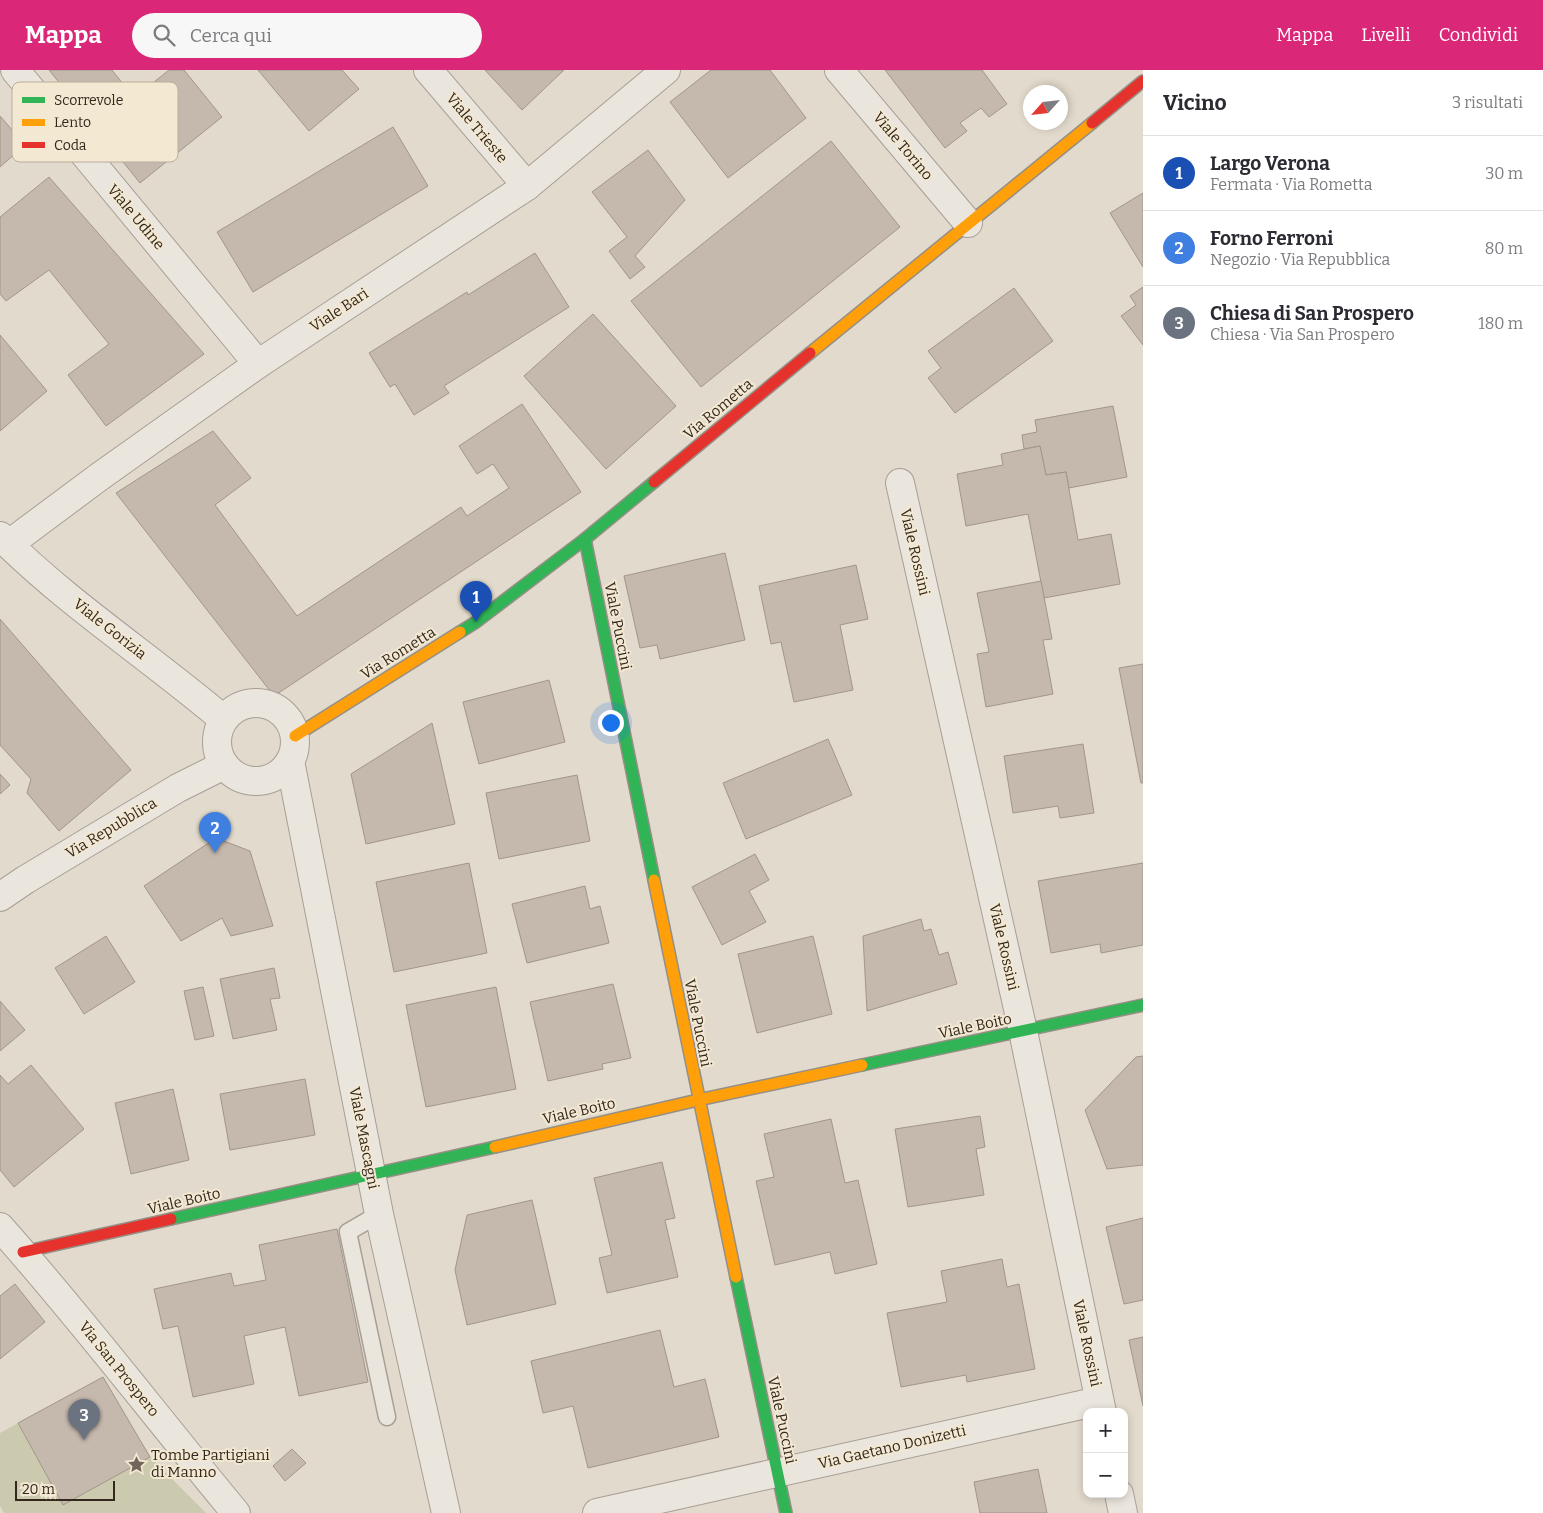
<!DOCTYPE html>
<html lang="it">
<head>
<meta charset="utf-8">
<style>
	:root { --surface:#fff; --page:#f7f7f7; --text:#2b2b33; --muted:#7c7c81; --line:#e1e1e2; --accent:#db2777 }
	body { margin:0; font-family:Bitter,serif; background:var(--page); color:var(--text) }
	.controls { position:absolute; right:15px; bottom:15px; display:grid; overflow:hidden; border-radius:10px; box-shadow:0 2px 8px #0003 }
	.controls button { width:45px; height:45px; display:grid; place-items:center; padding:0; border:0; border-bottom:1px solid var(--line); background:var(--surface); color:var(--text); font:25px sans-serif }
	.compass { position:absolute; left:1023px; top:15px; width:45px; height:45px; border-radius:50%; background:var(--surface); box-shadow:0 2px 8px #0003; rotate:243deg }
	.scale { position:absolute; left:15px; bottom:12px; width:100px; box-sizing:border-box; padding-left:5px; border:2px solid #34281e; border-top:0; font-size:14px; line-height:18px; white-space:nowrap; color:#34281e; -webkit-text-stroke:4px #f3e8d2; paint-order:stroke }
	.you { position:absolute; left:610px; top:652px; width:18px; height:18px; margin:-12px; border:4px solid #fff; border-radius:50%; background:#1a73e8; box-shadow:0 0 0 8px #1a73e833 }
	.badge { display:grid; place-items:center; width:32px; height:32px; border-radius:50%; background:var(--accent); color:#fff; font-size:16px; font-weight:700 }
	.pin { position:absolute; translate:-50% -41px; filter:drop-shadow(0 1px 2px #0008) }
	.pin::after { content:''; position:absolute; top:26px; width:18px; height:15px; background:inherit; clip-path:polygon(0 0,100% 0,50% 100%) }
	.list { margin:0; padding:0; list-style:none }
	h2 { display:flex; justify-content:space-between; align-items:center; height:65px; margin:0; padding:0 20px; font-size:21px }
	h2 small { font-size:16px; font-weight:400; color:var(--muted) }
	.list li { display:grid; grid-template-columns:32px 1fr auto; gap:15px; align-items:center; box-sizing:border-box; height:75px; padding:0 20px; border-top:1px solid var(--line) }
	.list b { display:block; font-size:19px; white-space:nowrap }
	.list p { margin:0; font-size:16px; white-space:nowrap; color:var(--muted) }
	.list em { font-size:16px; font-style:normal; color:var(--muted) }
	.icon { flex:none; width:28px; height:28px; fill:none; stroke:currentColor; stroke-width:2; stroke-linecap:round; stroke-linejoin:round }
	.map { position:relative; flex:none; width:1143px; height:1443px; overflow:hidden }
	header { display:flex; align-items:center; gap:30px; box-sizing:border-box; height:70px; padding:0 25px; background:var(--accent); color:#fff }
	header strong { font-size:24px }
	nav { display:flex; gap:28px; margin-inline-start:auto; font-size:18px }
	.search { width:350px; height:45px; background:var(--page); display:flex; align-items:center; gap:12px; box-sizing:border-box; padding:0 18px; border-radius:28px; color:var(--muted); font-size:19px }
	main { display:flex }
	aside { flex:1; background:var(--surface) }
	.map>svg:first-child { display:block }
</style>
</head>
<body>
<header>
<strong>Mappa</strong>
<div class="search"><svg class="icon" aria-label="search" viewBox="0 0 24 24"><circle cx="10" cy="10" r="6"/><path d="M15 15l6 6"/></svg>Cerca qui</div>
<nav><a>Mappa</a><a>Livelli</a><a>Condividi</a></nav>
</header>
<main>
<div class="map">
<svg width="1143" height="1443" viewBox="0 0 1143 1443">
	<rect width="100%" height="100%" fill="#e2dacc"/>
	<path fill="#cccaae" d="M18 1353 63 1434 150 1387 206 1443H4L0 1436V1363Z"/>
	<g fill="#c5b8ad" stroke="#a2968b">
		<path d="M49 0H112L134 28 169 0H184L222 47 140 113Z"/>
		<path d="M258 0H342L359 19 309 61Z"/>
		<path d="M485 0H564L522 40Z"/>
		<path d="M711 0H770L806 48 728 108 670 32Z"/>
		<path d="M885 0H982L1007 34 989 47 981 38 960 53 967 61 945 78Z"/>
		<path d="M0 46 25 75 0 97Z"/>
		<path d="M393 57 428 116 253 222 217 162Z"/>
		<path d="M831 71 900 157 701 317 631 231Z"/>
		<path d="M648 80 685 130 635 186 645 197 630 209 609 181 627 167 592 122Z"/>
		<path d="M49 107 204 284 106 356 68 305 109 274 49 200 6 231 0 224V147Z"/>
		<path d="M1143 123V197L1110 143Z"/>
		<path d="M535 183 569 237 444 316 449 323 414 345 395 314 390 317 369 283 467 222 468 225Z"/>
		<path d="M1143 217V275L1121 246 1136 235 1130 226Z"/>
		<path d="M1014 218 1053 271 955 343 928 308 941 298 928 281Z"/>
		<path d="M593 244 676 336 606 399 524 306Z"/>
		<path d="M0 265 47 321 0 361Z"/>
		<path d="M522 334 581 422 274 626 116 423 213 361 251 408 215 435 297 546 461 437 467 446 509 418 493 394 477 404 459 376Z"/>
		<path d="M1113 336 1127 407 1069 418 1066 402 1046 405 1040 376 1024 379 1022 365 1037 362 1035 350Z"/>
		<path d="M1040 376 1046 405 1066 402 1078 470 1111 464 1120 514 1044 528 1028 444 966 456 957 404 1003 395 1001 384Z"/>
		<path d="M725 483 745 570 660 589 657 575 640 578 624 506Z"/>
		<path d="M856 495 868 549 840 555 853 620 794 632 781 572 771 574 759 516Z"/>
		<path d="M1041 511 1052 569 1043 570 1053 624 986 637 977 584 989 582 977 523Z"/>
		<path d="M0 549 131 700 59 761 27 723 31 709 0 675Z"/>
		<path d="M1143 594V713H1141L1119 598Z"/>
		<path d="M549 610 565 672 479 694 463 632Z"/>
		<path d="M432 653 455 754 366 774 351 704Z"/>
		<path d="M828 669 852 725 746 769 723 713Z"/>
		<path d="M1083 674 1094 743 1060 748 1058 736 1013 743 1004 686Z"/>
		<path d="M0 704 10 715 0 724Z"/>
		<path d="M577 705 590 771 499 789 486 723Z"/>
		<path d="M216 768 250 781 273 856 231 866 222 848 181 871 144 816Z"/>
		<path d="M755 784 769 810 749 821 766 852 722 875 692 817Z"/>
		<path d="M469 793 487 883 394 902 376 812Z"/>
		<path d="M1143 793V875L1101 883 1100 874 1051 883 1038 811Z"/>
		<path d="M585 816 590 839 600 836 609 873 527 893 512 834Z"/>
		<path d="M921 849 924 861 931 859 939 885 948 882 957 914 867 941 863 866Z"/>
		<path d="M106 866 135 912 84 944 55 898Z"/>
		<path d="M813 866 832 944 757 963 738 884Z"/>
		<path d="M274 898 280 928 270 929 277 960 233 969 220 909Z"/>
		<path d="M613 914 631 988 602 994 603 999 548 1011 530 932Z"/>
		<path d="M203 917 214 966 195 970 184 921Z"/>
		<path d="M496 917 516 1019 426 1037 406 935Z"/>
		<path d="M0 931 25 960 0 981Z"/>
		<path d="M1143 986V1095L1107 1099 1085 1040 1136 987Z"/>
		<path d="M31 995 84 1059 14 1117 0 1100V1005L8 1014Z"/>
		<path d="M305 1009 315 1065 230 1080 220 1024Z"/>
		<path d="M173 1019 189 1090 131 1104 115 1033Z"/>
		<path d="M980 1046 985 1077 976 1079 984 1125 908 1137 895 1059Z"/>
		<path d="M831 1049 845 1113 858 1110 877 1194 835 1204 830 1182 775 1195 756 1111 774 1107 764 1064Z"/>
		<path d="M662 1092 675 1148 665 1150 678 1207 607 1223 599 1188 612 1185 594 1108Z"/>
		<path d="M532 1130 556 1234 467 1255 455 1200 467 1145Z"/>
		<path d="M1143 1148V1230L1124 1234 1106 1157Z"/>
		<path d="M337 1159 368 1312 299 1326 285 1257 244 1266 254 1314 193 1327 178 1256 163 1259 154 1219 231 1203 234 1216 266 1210 259 1175Z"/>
		<path d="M1002 1189 1007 1217 1019 1214 1035 1299 967 1312 966 1305 901 1317 887 1243 947 1232 941 1201Z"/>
		<path d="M15 1214 45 1252 0 1289V1226Z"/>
		<path d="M660 1260 674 1317 705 1309 719 1367 588 1398 573 1336 543 1343 531 1291Z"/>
		<path d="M1143 1267V1336L1129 1270Z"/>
		<path d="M103 1307 150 1387 63 1435 18 1353Z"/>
		<path d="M292 1379 306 1393 285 1411 273 1396Z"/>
		<path d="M1038 1399 1047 1443H980L974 1412Z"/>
	</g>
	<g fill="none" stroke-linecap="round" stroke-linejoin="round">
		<defs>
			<path id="lane" d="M379 1144 348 1162 387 1347"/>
			<g id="street">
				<path d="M15 0 258 294"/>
				<path d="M428 0 527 116"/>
				<path d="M839 0 968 153"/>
				<path d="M900 413 1023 961 1102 1342"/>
				<path d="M0 466C68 534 150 587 223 649"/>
				<path d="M9 474 99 407 258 294 527 116 666 0"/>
				<circle cx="256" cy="672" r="39"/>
				<path d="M290 691 379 1144 446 1443"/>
				<path d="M0 827 25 810 178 718 224 695"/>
				<path d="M0 1157C82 1249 157 1348 236 1443"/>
				<path d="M1119 1424 1123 1443"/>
				<path d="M597 1443 1099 1331"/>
			</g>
			<g id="fast">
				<path d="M585 469 654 810"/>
				<path d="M460 562 476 552 585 469 654 412"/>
				<path d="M862 995 1143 935"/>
				<path d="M171 1149 495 1077"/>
				<path d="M736 1207 786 1443"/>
			</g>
			<g id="slow">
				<path d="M810 283 1092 53"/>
				<path d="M295 666 460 562"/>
				<path d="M654 810 736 1207"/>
				<path d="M495 1077 698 1030 862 995"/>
			</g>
			<g id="jam">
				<path d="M1092 53 1143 11"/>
				<path d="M654 412 810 283"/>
				<path d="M23 1182 171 1149"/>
			</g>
		</defs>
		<use href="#lane" stroke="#a79f95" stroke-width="19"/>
		<use href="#street" stroke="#a79f95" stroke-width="30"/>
		<use href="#fast" stroke="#968f85" stroke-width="14"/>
		<use href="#slow" stroke="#968f85" stroke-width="14"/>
		<use href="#jam" stroke="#968f85" stroke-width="14"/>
		<use href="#lane" stroke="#eae5dd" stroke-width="16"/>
		<use href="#street" stroke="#eae5dd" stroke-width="28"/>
		<use href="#fast" stroke="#30b455" stroke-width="11"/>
		<use href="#slow" stroke="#ff9f0a" stroke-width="11"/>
		<use href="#jam" stroke="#e5322d" stroke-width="11"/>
	</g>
	<defs>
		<symbol id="sight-bare" viewBox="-9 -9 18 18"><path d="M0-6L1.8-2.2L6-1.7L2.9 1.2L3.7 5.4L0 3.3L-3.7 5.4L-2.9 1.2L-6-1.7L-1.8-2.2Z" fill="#71665b" stroke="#f3e8d2" stroke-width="2.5" paint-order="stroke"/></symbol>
	</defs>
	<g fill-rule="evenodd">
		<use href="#sight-bare" x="124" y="1382" width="25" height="25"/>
	</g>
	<g text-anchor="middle" stroke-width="4" stroke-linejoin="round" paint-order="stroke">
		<g font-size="15" fill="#34281e" stroke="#f3e8d2">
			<text transform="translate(477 58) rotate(50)" y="5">Viale Trieste</text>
			<text transform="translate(903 76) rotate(50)" y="5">Viale Torino</text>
			<text transform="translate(136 147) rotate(50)" y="5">Viale Udine</text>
			<text transform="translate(339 240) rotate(-33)" y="5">Viale Bari</text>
			<text transform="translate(718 339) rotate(-40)" y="5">Via Rometta</text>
			<text transform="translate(915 482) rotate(77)" y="5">Viale Rossini</text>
			<text transform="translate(618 556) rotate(79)" y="5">Viale Puccini</text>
			<text transform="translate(110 559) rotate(38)" y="5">Viale Gorizia</text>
			<text transform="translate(398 583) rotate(-32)" y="5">Via Rometta</text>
			<text transform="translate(111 758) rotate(-31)" y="5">Via Repubblica</text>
			<text transform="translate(1004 877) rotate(77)" y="5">Viale Rossini</text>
			<text transform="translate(698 953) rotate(79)" y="5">Viale Puccini</text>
			<text transform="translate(975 956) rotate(-12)" y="5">Viale Boito</text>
			<text transform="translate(579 1041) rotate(-13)" y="5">Viale Boito</text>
			<text transform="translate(364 1068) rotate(79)" y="5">Viale Mascagni</text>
			<text transform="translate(184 1131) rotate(-13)" y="5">Viale Boito</text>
			<text transform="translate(1087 1273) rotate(78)" y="5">Viale Rossini</text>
			<text transform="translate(119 1299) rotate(51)" y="5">Via San Prospero</text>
			<text transform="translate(782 1350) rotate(78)" y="5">Viale Puccini</text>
			<text transform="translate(892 1377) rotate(-13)" y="5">Via Gaetano Donizetti</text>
		</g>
		<g font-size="15" fill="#34281e" stroke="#f3e8d2" text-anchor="start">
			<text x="151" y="1390">Tombe Partigiani<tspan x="151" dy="17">di Manno</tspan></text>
		</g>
	</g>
	<rect x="12" y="12" width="166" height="80" rx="8" fill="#f3e8d2" stroke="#baae9c" stroke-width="1"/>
	<rect x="22" y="27" width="23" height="6" fill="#30b455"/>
	<rect x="22" y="49" width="23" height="7" fill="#ff9f0a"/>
	<rect x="22" y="72" width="23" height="6" fill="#e5322d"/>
	<g font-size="14" fill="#34281e">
		<text x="54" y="35">Scorrevole</text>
		<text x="54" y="57">Lento</text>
		<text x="54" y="80">Coda</text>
	</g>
</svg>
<div class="controls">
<button>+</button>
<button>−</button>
</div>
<svg class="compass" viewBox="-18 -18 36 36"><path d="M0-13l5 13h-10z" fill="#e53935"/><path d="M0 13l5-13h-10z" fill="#7c7c81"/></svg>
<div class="scale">20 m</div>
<div class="you"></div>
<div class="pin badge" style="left:476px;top:552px;background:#1a4fb4">1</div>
<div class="pin badge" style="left:215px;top:783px;background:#3f7fe0">2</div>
<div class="pin badge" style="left:84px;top:1370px;background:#6b7280">3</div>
</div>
<aside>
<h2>Vicino<small>3 risultati</small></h2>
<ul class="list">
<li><span class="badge" style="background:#1a4fb4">1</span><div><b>Largo Verona</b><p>Fermata · Via Rometta</p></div><em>30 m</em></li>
<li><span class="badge" style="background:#3f7fe0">2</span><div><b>Forno Ferroni</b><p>Negozio · Via Repubblica</p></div><em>80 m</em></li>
<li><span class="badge" style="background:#6b7280">3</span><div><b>Chiesa di San Prospero</b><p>Chiesa · Via San Prospero</p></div><em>180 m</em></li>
</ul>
</aside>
</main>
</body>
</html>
